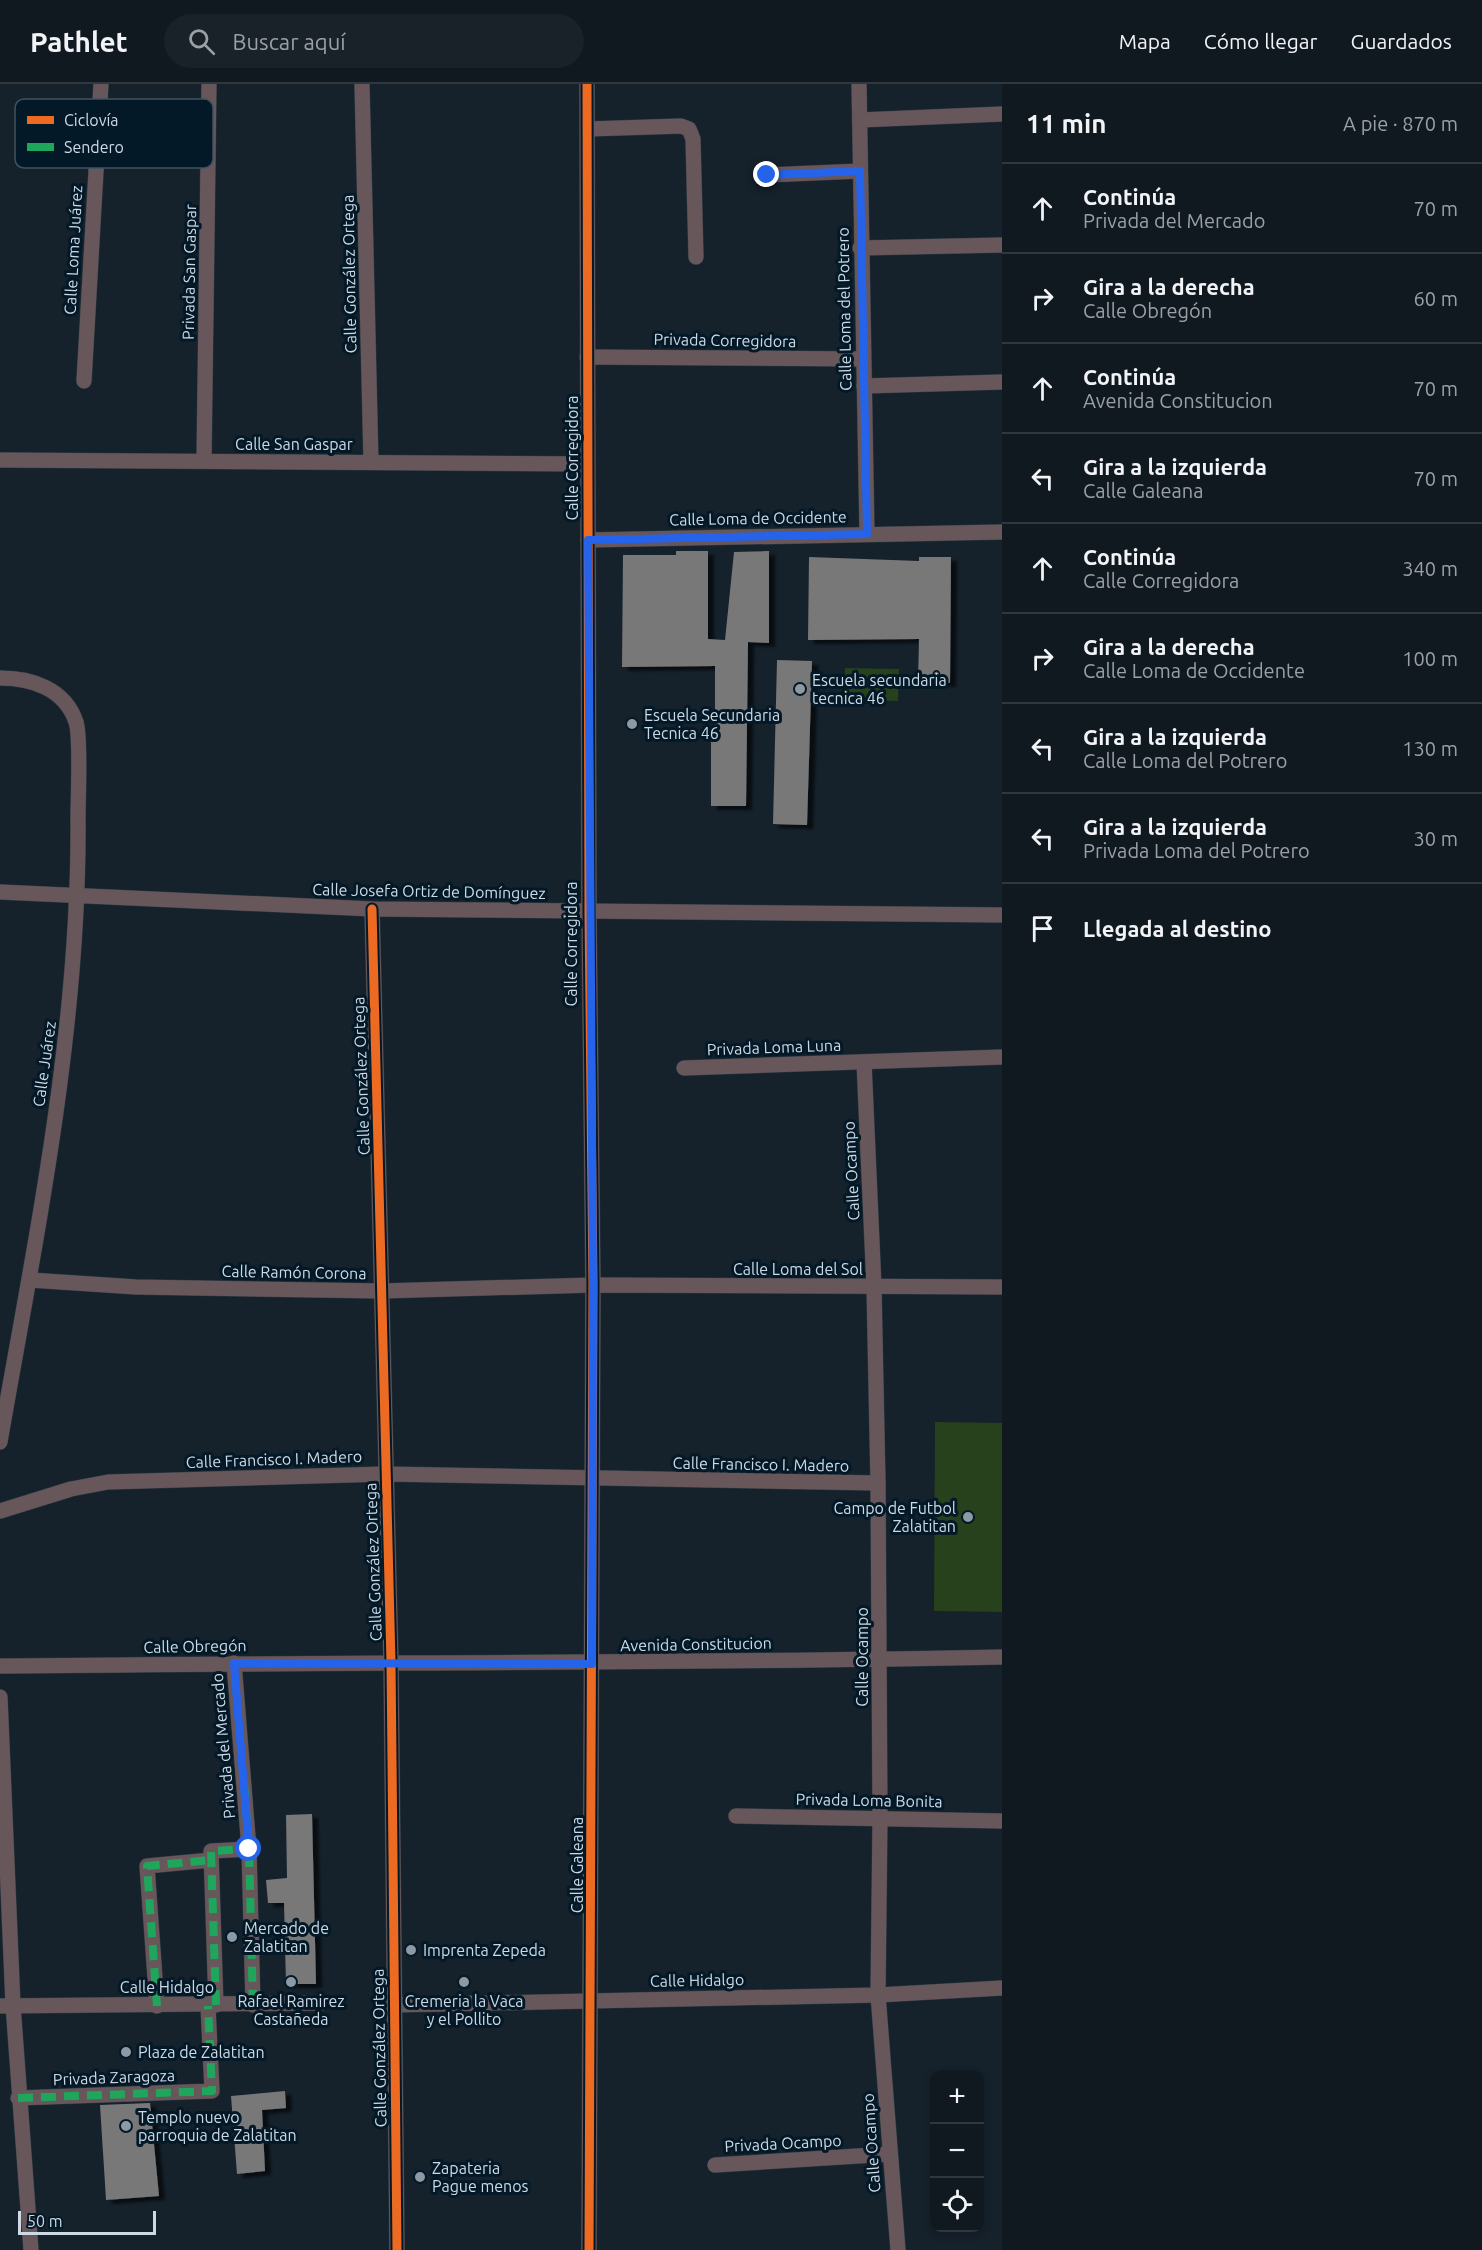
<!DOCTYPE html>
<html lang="es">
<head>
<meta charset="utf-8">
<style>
	:root { --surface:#101920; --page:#192229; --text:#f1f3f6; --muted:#9ca0a5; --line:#30383e }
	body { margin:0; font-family:Ubuntu,sans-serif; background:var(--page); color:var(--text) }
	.controls { position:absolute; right:18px; bottom:18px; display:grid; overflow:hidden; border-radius:12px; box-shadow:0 3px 9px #0003 }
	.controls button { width:54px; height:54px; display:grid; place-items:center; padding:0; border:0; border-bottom:2px solid var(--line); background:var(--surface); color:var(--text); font:30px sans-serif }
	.scale { position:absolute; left:18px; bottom:15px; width:138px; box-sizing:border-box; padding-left:6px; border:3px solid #cddae5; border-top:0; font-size:16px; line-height:21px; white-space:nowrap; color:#cddae5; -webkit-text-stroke:4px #041928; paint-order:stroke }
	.stop { position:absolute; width:18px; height:18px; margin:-14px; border:4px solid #2563eb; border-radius:50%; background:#fff }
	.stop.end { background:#2563eb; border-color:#fff; box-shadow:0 2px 6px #0008 }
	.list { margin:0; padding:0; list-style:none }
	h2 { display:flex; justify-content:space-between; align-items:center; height:78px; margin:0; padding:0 24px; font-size:26px }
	h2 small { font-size:20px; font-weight:400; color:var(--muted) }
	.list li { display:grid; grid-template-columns:39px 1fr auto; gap:18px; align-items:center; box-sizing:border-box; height:90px; padding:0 24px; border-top:2px solid var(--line) }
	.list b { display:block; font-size:22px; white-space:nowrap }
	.list p { margin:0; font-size:20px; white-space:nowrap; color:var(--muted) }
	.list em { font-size:20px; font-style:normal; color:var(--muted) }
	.icon { flex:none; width:33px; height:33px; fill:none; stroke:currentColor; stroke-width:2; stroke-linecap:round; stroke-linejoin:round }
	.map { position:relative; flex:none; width:1002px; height:2166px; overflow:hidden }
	header { display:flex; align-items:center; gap:36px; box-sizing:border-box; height:84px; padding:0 30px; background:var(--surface); border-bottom:2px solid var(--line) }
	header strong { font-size:28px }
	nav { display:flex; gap:33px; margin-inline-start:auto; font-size:21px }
	.search { width:420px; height:54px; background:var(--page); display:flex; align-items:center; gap:15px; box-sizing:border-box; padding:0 21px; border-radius:33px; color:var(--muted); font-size:22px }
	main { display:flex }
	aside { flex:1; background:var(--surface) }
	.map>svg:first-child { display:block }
</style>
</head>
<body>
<header>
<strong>Pathlet</strong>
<div class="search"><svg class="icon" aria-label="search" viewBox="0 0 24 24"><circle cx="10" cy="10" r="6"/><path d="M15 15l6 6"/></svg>Buscar aquí</div>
<nav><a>Mapa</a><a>Cómo llegar</a><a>Guardados</a></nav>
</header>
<main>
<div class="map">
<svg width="1002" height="2166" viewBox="0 0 1002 2166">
	<defs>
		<filter id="shadow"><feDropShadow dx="6" dy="4" stdDeviation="1.5" flood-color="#0009"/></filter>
	</defs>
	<rect width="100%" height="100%" fill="#15212b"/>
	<g fill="#26411b">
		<path d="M845 584 899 585 898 617 844 616Z"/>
		<path d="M935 1338 1002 1339V1528L934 1527Z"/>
	</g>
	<g fill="#787879" filter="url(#shadow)">
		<path d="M676 467H708V555L725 556 734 468 769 467V559L748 558 746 722H711V658H715V582L622 583 623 471H676Z"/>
		<path d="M809 473 919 477V473H951L950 599 918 598 919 555 808 556Z"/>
		<path d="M777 576 812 577 807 741 773 740Z"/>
		<path d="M312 1730 316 1900H286L284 1819H268L266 1796 287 1794 286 1731Z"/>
		<path d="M285 2007 286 2024 262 2026 265 2087 237 2090 231 2012Z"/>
		<path d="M150 2019 159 2112 106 2116 100 2021Z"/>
	</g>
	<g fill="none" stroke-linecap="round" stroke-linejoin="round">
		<defs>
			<g id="street">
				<path d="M362 0 371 378"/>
				<path d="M587 0 589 829 593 1201 589 2166"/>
				<path d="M859 0 867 450"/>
				<path d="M860 36 1002 30"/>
				<path d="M588 45 681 42 689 45 693 55 696 173"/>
				<path d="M767 91 860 87"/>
				<path d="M860 164 1002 161"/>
				<path d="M587 273 863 275"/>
				<path d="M84 297 101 0"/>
				<path d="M864 302 1002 298"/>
				<path d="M0 376 587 380"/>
				<path d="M204 377 209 0"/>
				<path d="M588 456 1002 448"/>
				<path d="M0 594C32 594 65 605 76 638 81 652 78 715 78 733 80 944 36 1151 0 1358"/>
				<path d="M0 808 372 825 1002 831"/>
				<path d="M372 825 391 1578 397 2166"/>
				<path d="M864 978 874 1203 878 1399 880 1733 878 1911 898 2166"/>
				<path d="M684 984 1002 973"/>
				<path d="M30 1196 136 1203 382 1207 593 1201 1002 1203"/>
				<path d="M0 1427 71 1405 108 1398 385 1390 878 1399"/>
				<path d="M234 1579 249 1765 253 1921"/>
				<path d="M0 1582C334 1578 668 1580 1002 1573"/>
				<path d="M0 1613 13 1921 31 2166"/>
				<path d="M736 1732 1002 1737"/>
				<path d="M216 1921 211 1767 249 1765"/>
				<path d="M393 1921 878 1911 1002 1904"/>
				<path d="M0 1922 321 1919"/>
				<path d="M157 1922 147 1782 211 1776"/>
				<path d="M18 2014 212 2007 208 1922"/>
				<path d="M715 2081 890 2070"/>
			</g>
		</defs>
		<use href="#street" stroke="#303b43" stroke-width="16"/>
		<use href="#street" stroke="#67575a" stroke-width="15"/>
		<g stroke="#20a55d" stroke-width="8" stroke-dasharray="15 8" stroke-linecap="butt">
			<path d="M244 1699 249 1765 253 1921"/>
			<path d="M216 1921 211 1767 249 1765"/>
			<path d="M157 1922 147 1782 211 1776"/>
			<path d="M18 2014 212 2007 208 1922"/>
		</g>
		<defs>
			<g id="cycleway">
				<path d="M587 0 589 829 593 1201 589 2166"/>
				<path d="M372 825 391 1578 397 2166"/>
			</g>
		</defs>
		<use href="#cycleway" stroke="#041928" stroke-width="13"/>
		<use href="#cycleway" stroke="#ed6a23" stroke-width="9"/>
	</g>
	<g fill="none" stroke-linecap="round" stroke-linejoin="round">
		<path stroke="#2563eb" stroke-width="8" d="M249 1765 234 1579 592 1580 593 1201 588 456 867 450 860 87 767 91"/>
	</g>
	<g fill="#8d99a4" stroke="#041928" stroke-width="2">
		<circle cx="800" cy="605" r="6"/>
		<circle cx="632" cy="640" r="6"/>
		<circle cx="968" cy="1433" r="6"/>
		<circle cx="232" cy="1853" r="6"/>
		<circle cx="411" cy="1866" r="6"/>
		<circle cx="291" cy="1898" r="6"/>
		<circle cx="464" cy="1898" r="6"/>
		<circle cx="126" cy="1968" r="6"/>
		<circle cx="126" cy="2042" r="6"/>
		<circle cx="420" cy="2093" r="6"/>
	</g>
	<g text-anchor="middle" stroke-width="6" stroke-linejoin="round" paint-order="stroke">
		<g font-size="16" fill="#cddae5" stroke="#041928">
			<text transform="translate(73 166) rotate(-87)" y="6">Calle Loma Juárez</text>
			<text transform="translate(189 188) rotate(-89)" y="6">Privada San Gaspar</text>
			<text transform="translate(349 190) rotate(-91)" y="6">Calle González Ortega</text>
			<text transform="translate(844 225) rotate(-91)" y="6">Calle Loma del Potrero</text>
			<text transform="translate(725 256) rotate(1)" y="6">Privada Corregidora</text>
			<text x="294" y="366">Calle San Gaspar</text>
			<text transform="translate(572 374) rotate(-90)" y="6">Calle Corregidora</text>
			<text transform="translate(758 434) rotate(-1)" y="6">Calle Loma de Occidente</text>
			<text transform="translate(429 807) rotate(1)" y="6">Calle Josefa Ortiz de Domínguez</text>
			<text transform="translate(571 860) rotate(-90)" y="6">Calle Corregidora</text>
			<text transform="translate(774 963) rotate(-2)" y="6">Privada Loma Luna</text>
			<text transform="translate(44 980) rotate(-82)" y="6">Calle Juárez</text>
			<text transform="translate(361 992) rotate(-92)" y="6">Calle González Ortega</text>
			<text transform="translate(851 1087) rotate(-93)" y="6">Calle Ocampo</text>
			<text x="798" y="1191">Calle Loma del Sol</text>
			<text transform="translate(294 1188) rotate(1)" y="6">Calle Ramón Corona</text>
			<text transform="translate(274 1375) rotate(-2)" y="6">Calle Francisco I. Madero</text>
			<text transform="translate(761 1380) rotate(1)" y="6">Calle Francisco I. Madero</text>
			<text transform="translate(373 1478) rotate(-92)" y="6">Calle González Ortega</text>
			<text transform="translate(696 1560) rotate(-1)" y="6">Avenida Constitucion</text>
			<text transform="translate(195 1562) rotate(-1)" y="6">Calle Obregón</text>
			<text transform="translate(862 1573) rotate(-90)" y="6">Calle Ocampo</text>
			<text transform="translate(223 1662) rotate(-95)" y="6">Privada del Mercado</text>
			<text transform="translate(869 1716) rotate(1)" y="6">Privada Loma Bonita</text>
			<text transform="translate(577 1781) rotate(-90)" y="6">Calle Galeana</text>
			<text transform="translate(697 1896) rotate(-1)" y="6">Calle Hidalgo</text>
			<text x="167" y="1909">Calle Hidalgo</text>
			<text transform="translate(379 1964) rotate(-91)" y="6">Calle González Ortega</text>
			<text transform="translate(114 1993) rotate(-2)" y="6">Privada Zaragoza</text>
			<text transform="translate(783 2059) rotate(-3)" y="6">Privada Ocampo</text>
			<text transform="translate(871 2059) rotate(-94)" y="6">Calle Ocampo</text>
		</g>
		<g font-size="16" fill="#cddae5" stroke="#041928" text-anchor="start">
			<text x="812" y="602">Escuela secundaria<tspan x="812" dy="18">tecnica 46</tspan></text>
			<text x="644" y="637">Escuela Secundaria<tspan x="644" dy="18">Tecnica 46</tspan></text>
			<text x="956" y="1430" text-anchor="end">Campo de Futbol<tspan x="956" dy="18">Zalatitan</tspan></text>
			<text x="244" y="1850">Mercado de<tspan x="244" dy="18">Zalatitan</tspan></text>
			<text x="423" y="1872">Imprenta Zepeda</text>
			<text x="291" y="1923" text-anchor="middle">Rafael Ramirez<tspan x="291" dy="18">Castañeda</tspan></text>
			<text x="464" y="1923" text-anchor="middle">Cremeria la Vaca<tspan x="464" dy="18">y el Pollito</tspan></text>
			<text x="138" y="1974">Plaza de Zalatitan</text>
			<text x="138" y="2039">Templo nuevo<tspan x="138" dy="18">parroquia de Zalatitan</tspan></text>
			<text x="432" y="2090">Zapateria<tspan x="432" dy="18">Pague menos</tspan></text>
		</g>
	</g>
	<rect x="15" y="15" width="198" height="69" rx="9" fill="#041928" stroke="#405361" stroke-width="1.5"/>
	<rect x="27" y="32" width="27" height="8" fill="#ed6a23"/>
	<rect x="27" y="59" width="27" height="8" fill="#20a55d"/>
	<g font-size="16" fill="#cddae5">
		<text x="64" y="42">Ciclovía</text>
		<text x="64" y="69">Sendero</text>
	</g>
</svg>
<div class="controls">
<button>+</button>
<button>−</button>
<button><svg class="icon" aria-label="locate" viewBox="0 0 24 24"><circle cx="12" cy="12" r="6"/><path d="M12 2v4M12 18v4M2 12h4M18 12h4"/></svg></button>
</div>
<div class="scale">50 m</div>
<div class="stop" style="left:249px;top:1765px"></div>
<div class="stop end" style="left:767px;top:91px"></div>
</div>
<aside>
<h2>11 min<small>A pie · 870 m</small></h2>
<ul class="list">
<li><svg class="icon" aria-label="ahead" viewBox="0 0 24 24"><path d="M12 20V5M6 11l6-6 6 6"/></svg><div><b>Continúa</b><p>Privada del Mercado</p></div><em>70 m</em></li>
<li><svg class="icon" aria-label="right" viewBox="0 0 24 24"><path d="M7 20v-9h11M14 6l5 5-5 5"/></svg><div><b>Gira a la derecha</b><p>Calle Obregón</p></div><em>60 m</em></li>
<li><svg class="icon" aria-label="ahead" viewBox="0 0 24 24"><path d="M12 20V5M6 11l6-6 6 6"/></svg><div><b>Continúa</b><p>Avenida Constitucion</p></div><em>70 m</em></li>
<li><svg class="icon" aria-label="left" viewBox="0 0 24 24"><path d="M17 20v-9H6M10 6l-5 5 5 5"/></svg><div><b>Gira a la izquierda</b><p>Calle Galeana</p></div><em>70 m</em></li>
<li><svg class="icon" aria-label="ahead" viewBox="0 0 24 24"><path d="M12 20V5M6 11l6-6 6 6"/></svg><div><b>Continúa</b><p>Calle Corregidora</p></div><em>340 m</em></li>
<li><svg class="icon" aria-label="right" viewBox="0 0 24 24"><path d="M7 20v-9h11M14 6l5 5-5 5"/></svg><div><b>Gira a la derecha</b><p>Calle Loma de Occidente</p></div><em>100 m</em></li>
<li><svg class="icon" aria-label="left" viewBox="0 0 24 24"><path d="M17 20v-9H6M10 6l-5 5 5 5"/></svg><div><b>Gira a la izquierda</b><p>Calle Loma del Potrero</p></div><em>130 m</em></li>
<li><svg class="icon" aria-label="left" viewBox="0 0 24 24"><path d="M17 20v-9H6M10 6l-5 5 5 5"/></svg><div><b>Gira a la izquierda</b><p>Privada Loma del Potrero</p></div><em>30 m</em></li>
<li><svg class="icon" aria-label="arrive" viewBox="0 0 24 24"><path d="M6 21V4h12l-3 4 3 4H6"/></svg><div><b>Llegada al destino</b></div></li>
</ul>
</aside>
</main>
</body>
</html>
